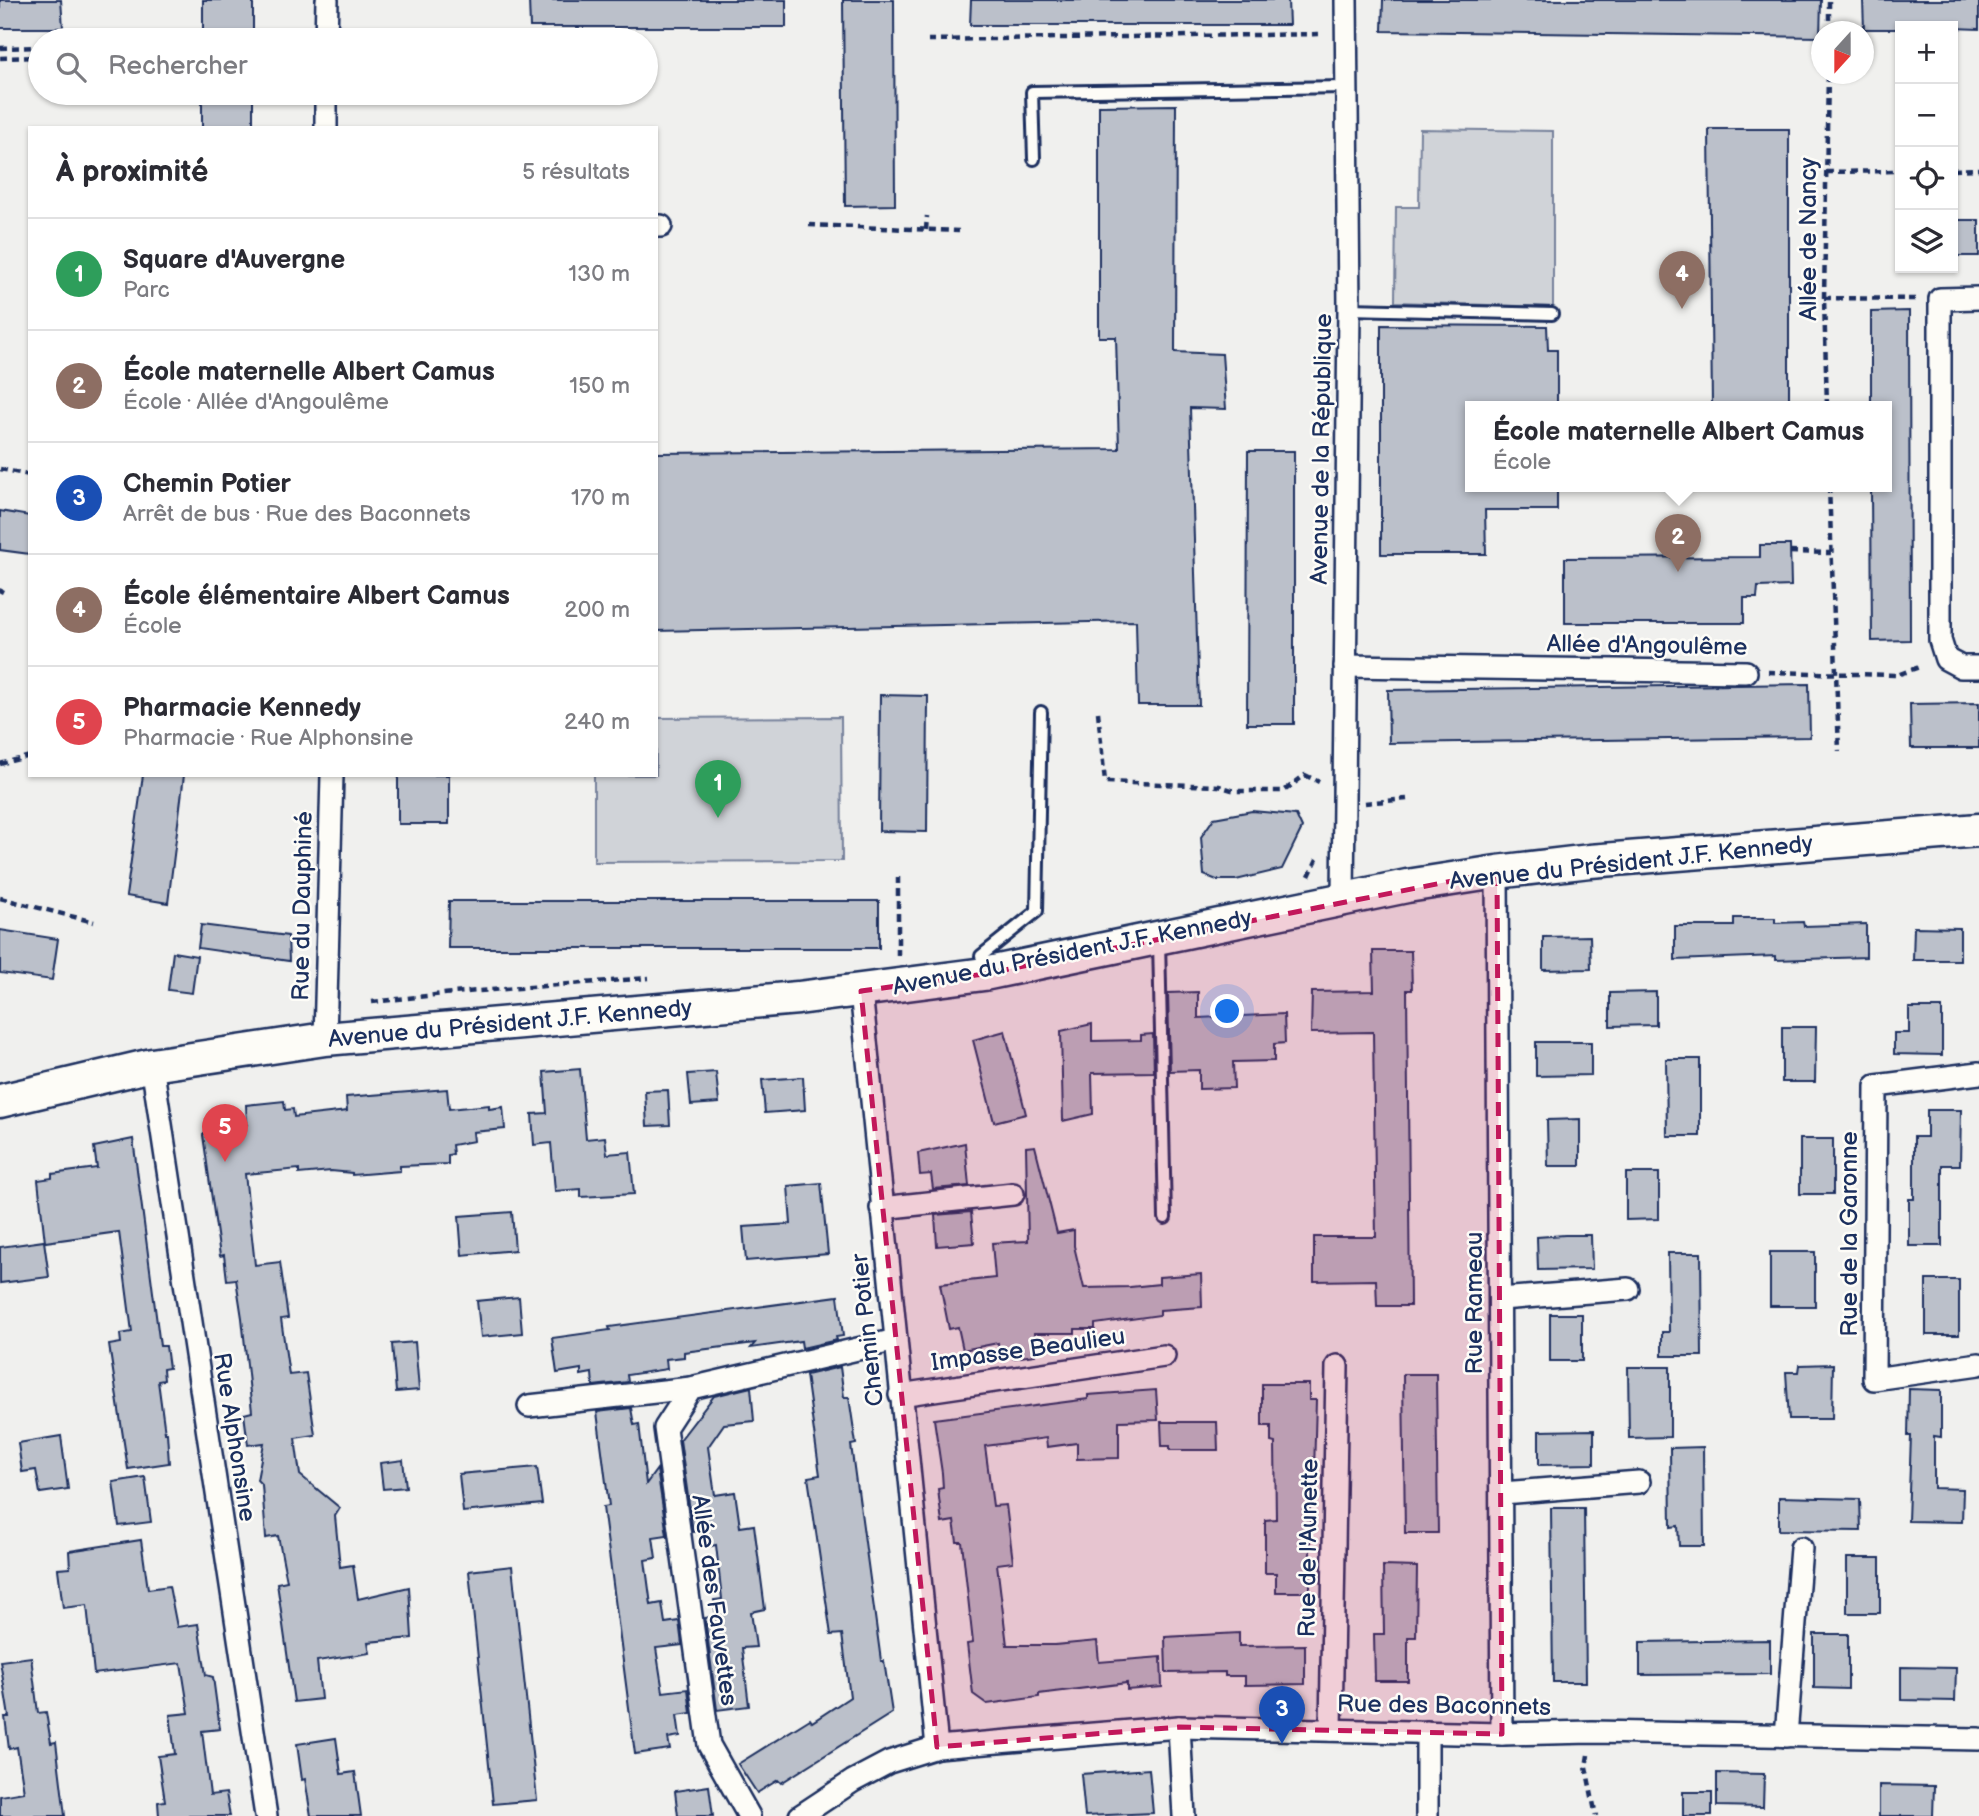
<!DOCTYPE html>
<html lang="fr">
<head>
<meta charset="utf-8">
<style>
	:root { --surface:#fff; --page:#f2f2f3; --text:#2b2b33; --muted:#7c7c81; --line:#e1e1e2; --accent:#0b8043 }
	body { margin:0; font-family:"Balsamiq Sans",sans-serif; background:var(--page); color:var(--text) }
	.controls { position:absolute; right:21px; top:21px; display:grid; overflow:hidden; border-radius:0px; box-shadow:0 2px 5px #0004 }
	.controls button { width:63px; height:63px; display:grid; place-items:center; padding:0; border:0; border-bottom:2px solid var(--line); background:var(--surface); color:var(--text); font:35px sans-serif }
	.compass { position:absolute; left:1811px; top:21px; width:63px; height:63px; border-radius:50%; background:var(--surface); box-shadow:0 2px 5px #0004; rotate:201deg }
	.you { position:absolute; left:1228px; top:1012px; width:24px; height:24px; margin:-18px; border:5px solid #fff; border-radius:50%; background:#1a73e8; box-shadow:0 0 0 10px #1a73e833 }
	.badge { display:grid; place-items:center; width:46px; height:46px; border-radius:50%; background:var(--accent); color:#fff; font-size:23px; font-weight:700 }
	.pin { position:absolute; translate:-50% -58px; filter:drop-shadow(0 2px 4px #0008) }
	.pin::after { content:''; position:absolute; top:37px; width:24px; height:21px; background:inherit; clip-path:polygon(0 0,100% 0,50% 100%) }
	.popup { position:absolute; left:1465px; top:401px; width:427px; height:91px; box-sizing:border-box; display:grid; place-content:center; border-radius:0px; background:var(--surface); filter:drop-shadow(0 2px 5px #0005); font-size:23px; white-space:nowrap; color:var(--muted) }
	.popup b { font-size:26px; color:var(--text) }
	.popup::after { content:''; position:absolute; left:50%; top:100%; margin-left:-14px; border:14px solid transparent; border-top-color:var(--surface) }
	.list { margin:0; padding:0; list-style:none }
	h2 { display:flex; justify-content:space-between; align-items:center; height:91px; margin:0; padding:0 28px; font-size:30px }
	h2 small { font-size:23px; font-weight:400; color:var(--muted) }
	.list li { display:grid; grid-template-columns:46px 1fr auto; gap:21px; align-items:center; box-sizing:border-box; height:112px; padding:0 28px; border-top:2px solid var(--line) }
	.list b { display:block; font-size:26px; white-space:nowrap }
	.list p { margin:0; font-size:23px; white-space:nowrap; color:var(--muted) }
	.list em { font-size:23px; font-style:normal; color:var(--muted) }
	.icon { flex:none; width:38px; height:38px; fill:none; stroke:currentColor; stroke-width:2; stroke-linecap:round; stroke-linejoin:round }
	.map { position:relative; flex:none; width:1979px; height:1816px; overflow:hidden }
	.search { position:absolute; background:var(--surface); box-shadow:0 2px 5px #0004; left:28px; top:28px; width:630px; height:77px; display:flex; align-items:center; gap:18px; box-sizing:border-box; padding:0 24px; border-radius:38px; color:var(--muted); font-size:26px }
	.panel { position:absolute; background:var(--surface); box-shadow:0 2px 5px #0004; left:28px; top:126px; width:630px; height:651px; border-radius:0px }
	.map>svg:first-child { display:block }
</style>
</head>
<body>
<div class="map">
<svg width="1979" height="1816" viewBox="0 0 1979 1816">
	<rect width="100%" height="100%" fill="#f0f0ee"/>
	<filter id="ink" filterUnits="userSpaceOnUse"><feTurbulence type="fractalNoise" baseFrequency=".0143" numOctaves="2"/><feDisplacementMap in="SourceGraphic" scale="14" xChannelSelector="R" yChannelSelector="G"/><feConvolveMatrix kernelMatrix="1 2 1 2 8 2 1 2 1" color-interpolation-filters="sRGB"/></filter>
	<g filter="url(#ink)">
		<g fill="#d0d3d8" stroke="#76819b" stroke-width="2">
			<path d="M1420 129 1553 131V307L1395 302 1396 207H1419Z"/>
			<path d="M841 717 842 861 594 862V775H656V718Z"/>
		</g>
		<g fill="#bbc0ca" stroke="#1b2f5e" stroke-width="2">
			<path d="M0 0H61L63 28H0Z"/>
			<rect x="203" y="0" width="50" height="40"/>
			<path d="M529 0H786V27H530Z"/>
			<path d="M843 0H894L895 205 845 206Z"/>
			<path d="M971 0H1288L1289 25H970Z"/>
			<path d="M1383 0H1821L1820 37 1382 31Z"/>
			<path d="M1863 0H1979V29L1900 26V29H1864Z"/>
			<rect x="202" y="93" width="51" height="35"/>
			<path d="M1176 105 1175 352 1222 354 1226 409 1190 408 1199 705H1138L1136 621 656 631V453L1119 449 1116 337H1099V106Z"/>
			<path d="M1709 129H1789V406H1712Z"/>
			<rect x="1953" y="220" width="26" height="36"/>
			<path d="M1909 311 1910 640 1872 641 1871 486H1886V406H1871V312Z"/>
			<path d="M1381 325 1547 326 1548 350H1557V406H1470V486H1557V510H1485L1486 554H1381Z"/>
			<path d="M1248 451H1294V724H1247Z"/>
			<path d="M0 511 30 516V554L0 550Z"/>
			<path d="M1760 545H1790L1791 586 1758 587 1757 598H1744V623H1565V558L1760 557Z"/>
			<path d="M1809 684 1810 737 1389 743 1388 690Z"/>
			<path d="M880 695 928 696 927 832 879 831Z"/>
			<path d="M1979 703V748H1911L1910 704Z"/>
			<path d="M143 775H184L168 903 126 896Z"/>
			<rect x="398" y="775" width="51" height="49"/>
			<path d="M1252 811 1296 815 1302 828 1282 869 1236 880H1217L1204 875 1201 837 1214 818Z"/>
			<path d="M449 901H879V948H448Z"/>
			<path d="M1734 918H1775V923L1803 922 1804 926 1866 924V957L1776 960V956L1675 960V926H1734Z"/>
			<path d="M201 925 288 936 289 961 198 948Z"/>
			<path d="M1914 927 1960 928V960H1913Z"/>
			<path d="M0 930 58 939 52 980 0 973Z"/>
			<path d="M1590 936 1591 969 1543 970V937Z"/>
			<path d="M1373 951H1411L1412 990H1407L1410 1306H1377L1376 1280 1314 1281V1237H1376L1375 1179 1373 1032 1311 1033 1312 992 1374 991Z"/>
			<path d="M173 952 197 956 192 993 168 990Z"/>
			<path d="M1198 992V1018L1284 1014 1285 1043 1274 1044V1061L1233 1062 1234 1088 1199 1089V1070L1170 1071 1168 993Z"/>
			<path d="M1656 992V1025L1610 1026V993Z"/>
			<path d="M1909 1008H1942V1055L1894 1054V1033H1909Z"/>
			<path d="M1092 1024V1041L1141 1040V1035L1153 1034 1154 1072 1092 1073 1093 1114 1063 1121 1061 1031Z"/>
			<path d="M1782 1027H1816L1815 1082H1782Z"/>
			<path d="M1005 1031 1026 1114 994 1122 973 1040Z"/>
			<path d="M1536 1042H1591V1075L1536 1076Z"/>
			<path d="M1666 1059H1700V1136H1667Z"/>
			<path d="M580 1069 586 1139 605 1137 607 1154 630 1152 634 1194 581 1197V1189L555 1191 551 1143 534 1145 532 1114 547 1113 544 1072Z"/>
			<path d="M716 1072 719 1103 691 1105 688 1074Z"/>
			<path d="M803 1077 805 1110 765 1113 762 1080Z"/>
			<path d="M447 1089 449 1109 489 1105V1109L503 1107 505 1129 473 1132 474 1141 452 1145 453 1154 448 1155V1164L400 1166V1171L352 1175V1173L331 1171 299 1174V1169L245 1174 255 1265 280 1262 288 1318 281 1319 289 1375 306 1373 315 1435 295 1438 300 1475 340 1508 335 1516 340 1567 353 1565 358 1599 409 1587 412 1638 368 1642 370 1653 317 1661 321 1699 294 1702 277 1583 287 1581 278 1536 266 1538 262 1485 257 1480 264 1443 248 1445 244 1414 252 1412 242 1318 236 1279 227 1280 224 1255 220 1256 203 1135 208 1128 247 1124 246 1105 284 1101 285 1110 293 1109 294 1117 347 1111 346 1097Z"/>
			<path d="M668 1090 670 1125 647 1126 645 1091Z"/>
			<path d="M1927 1110H1961L1960 1165H1942V1246H1909V1199H1914V1137H1927Z"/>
			<path d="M1580 1119V1166H1548L1547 1120Z"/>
			<path d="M133 1139 160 1346H166L169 1368 163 1369 164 1380 158 1381 165 1433H167L169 1463 128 1469 109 1345 121 1343 120 1334 132 1332 119 1232 45 1242 38 1180 52 1178V1174L97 1168 94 1147Z"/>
			<rect x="1800" y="1139" width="33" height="55"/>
			<path d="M965 1143 969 1186 933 1189 931 1174 920 1175 918 1153Z"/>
			<path d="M1035 1146 1057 1233 1074 1230V1246L1084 1288 1130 1287 1159 1284V1277L1201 1274 1202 1307 1160 1310V1315L1095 1324V1329H1075V1333H1034L1035 1355 1013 1358 1012 1349 999 1351 998 1343 963 1350 958 1327 949 1329 940 1284 995 1278 992 1243 1028 1241 1026 1147Z"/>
			<path d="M1626 1173H1659V1219L1626 1220Z"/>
			<path d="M821 1183 828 1254 746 1261 743 1227 791 1224 788 1186Z"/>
			<path d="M512 1212 515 1250 462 1255 459 1216Z"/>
			<path d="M971 1212 974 1243 937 1246 935 1215Z"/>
			<path d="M1565 1235H1591L1592 1269 1538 1270 1537 1237Z"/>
			<path d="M44 1241 49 1277 0 1283V1247Z"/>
			<rect x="1770" y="1252" width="45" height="54"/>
			<path d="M1668 1253H1701L1702 1356H1662V1332H1669Z"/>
			<rect x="1926" y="1280" width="33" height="55"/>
			<path d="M838 1296 843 1336 836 1337 837 1340 802 1348 801 1341 751 1348 755 1343 684 1352V1357L666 1359 667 1369 627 1375 628 1382 593 1386 592 1373 581 1375V1369L557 1373 552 1338 610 1330 609 1327Z"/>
			<path d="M519 1297 522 1333 481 1337 477 1301Z"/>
			<rect x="1550" y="1314" width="32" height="47"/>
			<path d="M415 1342 419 1390 396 1392 392 1344Z"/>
			<path d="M1833 1364 1832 1419H1789L1786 1372H1799L1800 1365Z"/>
			<path d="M840 1367 844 1397H849L856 1444 851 1445 857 1490H858L881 1661H884L892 1713 781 1783 778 1780 757 1793 738 1764 810 1719 812 1722 850 1697 842 1634 831 1635 808 1477 820 1475 806 1375Z"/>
			<path d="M1628 1367H1670V1437L1629 1438Z"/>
			<path d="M1403 1374H1436L1438 1533H1405Z"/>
			<path d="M1262 1384H1309V1400H1316L1314 1472H1310V1592H1276V1573H1265V1520L1276 1519 1275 1443 1271 1442V1426H1262Z"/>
			<path d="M751 1387 754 1421 724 1424 708 1447 715 1495 735 1492 740 1527 754 1525 765 1609 751 1612 756 1647 742 1648 749 1706 717 1710 705 1618 716 1616 714 1600 722 1599 716 1545 706 1547 703 1531 693 1532 680 1440 714 1396Z"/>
			<path d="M1909 1389 1941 1390V1437L1934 1436V1488L1963 1489 1962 1522 1908 1521 1911 1436H1908Z"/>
			<path d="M1156 1390 1158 1420 1119 1421V1458L1077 1459V1443L1047 1447 1046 1438 985 1446 993 1506 1006 1505 1013 1562 997 1564 1007 1645H1055L1097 1641 1099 1662 1161 1657 1162 1687 1127 1690V1683L1039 1694V1697L987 1704 973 1694 967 1644 973 1643 962 1542H957L954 1521 942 1523 938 1489 943 1488 942 1473 934 1419 1088 1399V1395Z"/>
			<path d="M631 1408 634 1425 639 1424 646 1484 657 1469 667 1535 653 1537 656 1558 645 1560 651 1605 662 1603 665 1623 679 1621 682 1645 656 1648 663 1692 688 1689 691 1713 677 1715 680 1736 668 1738 670 1749 635 1754 603 1507 609 1506 597 1412Z"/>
			<path d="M1161 1422H1217L1218 1450H1170V1446H1162Z"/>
			<path d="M1594 1430V1464L1539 1465V1431Z"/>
			<path d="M61 1436 68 1489 40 1493 36 1470 22 1472 18 1443Z"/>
			<path d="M1703 1447 1704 1546H1679L1678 1526 1671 1527 1670 1448Z"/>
			<path d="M403 1460 406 1487 383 1489 380 1463Z"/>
			<path d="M537 1467 542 1504 463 1512 459 1474Z"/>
			<path d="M145 1477 151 1522 119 1526 113 1482Z"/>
			<path d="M1779 1497 1860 1499 1861 1531 1779 1530Z"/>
			<path d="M1551 1508H1584L1586 1682H1553Z"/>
			<path d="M141 1540 148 1589 169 1586 177 1627 198 1624 206 1675 213 1677 220 1729 202 1731 210 1795 226 1793 230 1816H159L158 1802 165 1801 158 1756 175 1754 170 1715 189 1713 181 1663 94 1674 87 1605 63 1608 58 1569 70 1568 69 1551Z"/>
			<rect x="1847" y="1558" width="33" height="55"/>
			<path d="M512 1566 537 1800 493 1804 469 1571Z"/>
			<path d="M1383 1566 1417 1567 1416 1637H1408V1681H1375L1374 1634H1384Z"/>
			<path d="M1239 1633V1646L1305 1645V1684L1245 1685V1676H1225V1672L1166 1673 1165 1637Z"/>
			<path d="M1814 1634H1848V1689L1814 1688Z"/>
			<path d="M1770 1640V1674L1640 1675V1642Z"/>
			<path d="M31 1657 38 1713 46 1712 51 1743 56 1742 65 1816H0V1796L24 1792 17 1747 9 1749 5 1717H9L0 1661Z"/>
			<path d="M1901 1667 1956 1668 1955 1701 1901 1700Z"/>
			<path d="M336 1738 341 1774 355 1772 361 1816H311L305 1779 302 1780 297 1744Z"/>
			<path d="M1149 1769 1153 1813 1085 1816 1081 1774Z"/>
			<path d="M1717 1773 1764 1774 1763 1807 1717 1806Z"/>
			<path d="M1879 1785 1934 1786 1933 1816H1879Z"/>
			<path d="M709 1786 713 1816H678L675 1791Z"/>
			<rect x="1683" y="1792" width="29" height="24"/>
		</g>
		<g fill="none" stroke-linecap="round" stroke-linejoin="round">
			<defs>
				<g id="lane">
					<path d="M1034 159 1032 92 1347 87"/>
					<path d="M1349 309 1552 314"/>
					<path d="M1159 940 1165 1218"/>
					<path d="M981 956 1037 911 1041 712"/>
				</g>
				<g id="street">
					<path d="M326 40 327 0"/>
					<path d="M326 128V93"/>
					<path d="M656 226H661"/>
					<path d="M1979 298 1940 299V640L1946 659 1961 667H1979"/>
					<path d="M1345 666 1746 672"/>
					<path d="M1497 872 1502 1734"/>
					<path d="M1343 898 1349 309 1346 0"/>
					<path d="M861 991 937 1747"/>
					<path d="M325 1039 332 775"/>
					<path d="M152 1065 266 1816"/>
					<path d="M1979 1073 1876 1086 1874 1379 1979 1364"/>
					<path d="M881 1208 1013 1194"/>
					<path d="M1500 1299 1628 1289"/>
					<path d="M900 1395 1164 1356"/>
					<path d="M529 1406 691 1388"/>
					<path d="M1502 1493 1639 1482"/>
					<path d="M1179 1727 1184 1816"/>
					<path d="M1331 1730 1337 1366"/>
					<path d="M1427 1732V1816"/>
					<path d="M1786 1736 1801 1548"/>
					<path d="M749 1816 709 1745 665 1428 691 1388 896 1340"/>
					<path d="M800 1816 853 1781 889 1762 937 1747 1179 1727 1502 1734 1592 1732 1979 1739"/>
				</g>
				<path id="secondary" d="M0 1101 152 1065 325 1039 798 998 984 974 1407 886 1497 872 1590 861 1979 830"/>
			</defs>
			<use href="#lane" stroke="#1b2f5e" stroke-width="16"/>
			<use href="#street" stroke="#1b2f5e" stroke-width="26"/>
			<use href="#secondary" stroke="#1b2f5e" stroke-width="37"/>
			<g stroke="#1b2f5e" stroke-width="4.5" stroke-dasharray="7 5" stroke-linecap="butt">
				<path d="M1829 32V0"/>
				<path d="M928 40 1322 34"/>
				<path d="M0 48 40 47"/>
				<path d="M0 58 40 57"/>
				<path d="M1953 170 1979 169"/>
				<path d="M1826 172 1900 171"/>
				<path d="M809 225 959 231"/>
				<path d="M926 230 927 216"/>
				<path d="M1824 298 1918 299"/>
				<path d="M1827 406 1824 298 1828 74"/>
				<path d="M0 469 30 475"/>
				<path d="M1829 486 1839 751"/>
				<path d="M1790 552 1831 553"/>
				<path d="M0 593 2 589"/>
				<path d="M1768 672 1897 675 1922 666"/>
				<path d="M1098 712 1105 782 1219 786 1235 791H1284L1305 775 1319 782"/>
				<path d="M0 764 30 756"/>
				<path d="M1365 803 1407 799"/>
				<path d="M1309 876 1317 859"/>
				<path d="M0 898 94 922"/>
				<path d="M898 956V876"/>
				<path d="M372 1002 453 993 649 978"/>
				<path d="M1588 1755 1586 1767 1596 1816"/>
			</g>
			<use href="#lane" stroke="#fdfcf7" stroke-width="10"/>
			<use href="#street" stroke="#fdfcf7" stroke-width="21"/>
			<use href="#secondary" stroke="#fdfcf7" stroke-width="32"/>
		</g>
	</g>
	<path fill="#c2185b" fill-opacity="0.2" stroke="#c2185b" stroke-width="5" stroke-dasharray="14 9" stroke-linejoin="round" d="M1497 872 1502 1734 1179 1727 937 1747 861 991 984 974Z"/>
	<g text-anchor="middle" stroke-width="5" stroke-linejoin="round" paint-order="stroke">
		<g font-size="24" fill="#1b2f5e" stroke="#fdfcf7">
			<text transform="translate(1808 239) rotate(-90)" y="8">Allée de Nancy</text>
			<text transform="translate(1321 449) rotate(-89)" y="8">Avenue de la République</text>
			<text transform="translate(1647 645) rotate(1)" y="8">Allée d'Angoulême</text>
			<text transform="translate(1631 862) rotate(-6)" y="8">Avenue du Président J.F. Kennedy</text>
			<text transform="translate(302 906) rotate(-89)" y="8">Rue du Dauphiné</text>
			<text transform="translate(1072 952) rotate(-11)" y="8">Avenue du Président J.F. Kennedy</text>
			<text transform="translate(510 1023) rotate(-5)" y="8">Avenue du Président J.F. Kennedy</text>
			<text transform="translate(1849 1234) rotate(-90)" y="8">Rue de la Garonne</text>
			<text transform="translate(1474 1303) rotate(-90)" y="8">Rue Rameau</text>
			<text transform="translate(867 1330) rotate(-96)" y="8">Chemin Potier</text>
			<text transform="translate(1028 1349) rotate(-8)" y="8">Impasse Beaulieu</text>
			<text transform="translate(235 1437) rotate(81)" y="8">Rue Alphonsine</text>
			<text transform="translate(1308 1548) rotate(-89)" y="8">Rue de l'Aunette</text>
			<text transform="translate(715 1600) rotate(82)" y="8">Allée des Fauvettes</text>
			<text transform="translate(1444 1705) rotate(1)" y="8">Rue des Baconnets</text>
		</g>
	</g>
</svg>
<div class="controls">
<button>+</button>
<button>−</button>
<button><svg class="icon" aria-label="locate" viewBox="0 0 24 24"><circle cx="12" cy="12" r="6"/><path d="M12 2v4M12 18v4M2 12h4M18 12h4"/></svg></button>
<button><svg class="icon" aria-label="layers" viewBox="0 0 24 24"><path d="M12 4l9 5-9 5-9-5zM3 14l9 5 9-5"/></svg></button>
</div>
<svg class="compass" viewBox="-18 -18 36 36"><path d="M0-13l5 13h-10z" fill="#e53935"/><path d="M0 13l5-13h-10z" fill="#7c7c81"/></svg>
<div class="you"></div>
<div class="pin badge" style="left:718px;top:818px;background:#2e9e5b">1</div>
<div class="pin badge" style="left:1678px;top:572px;background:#8d6e63">2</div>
<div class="popup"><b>École maternelle Albert Camus</b>École</div>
<div class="pin badge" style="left:1282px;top:1744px;background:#1a4fb4">3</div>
<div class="pin badge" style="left:1682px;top:309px;background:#8d6e63">4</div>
<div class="pin badge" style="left:225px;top:1162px;background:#e0444e">5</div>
<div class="search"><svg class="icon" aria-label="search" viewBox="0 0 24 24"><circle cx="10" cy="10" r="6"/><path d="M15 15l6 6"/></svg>Rechercher</div>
<section class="panel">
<h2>À proximité<small>5 résultats</small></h2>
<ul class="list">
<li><span class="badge" style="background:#2e9e5b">1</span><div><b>Square d'Auvergne</b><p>Parc</p></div><em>130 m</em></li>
<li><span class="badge" style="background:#8d6e63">2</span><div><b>École maternelle Albert Camus</b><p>École · Allée d'Angoulême</p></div><em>150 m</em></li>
<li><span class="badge" style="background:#1a4fb4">3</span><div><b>Chemin Potier</b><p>Arrêt de bus · Rue des Baconnets</p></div><em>170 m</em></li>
<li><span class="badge" style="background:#8d6e63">4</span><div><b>École élémentaire Albert Camus</b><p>École</p></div><em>200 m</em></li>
<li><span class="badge" style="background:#e0444e">5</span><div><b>Pharmacie Kennedy</b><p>Pharmacie · Rue Alphonsine</p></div><em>240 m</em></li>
</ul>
</section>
</div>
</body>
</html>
